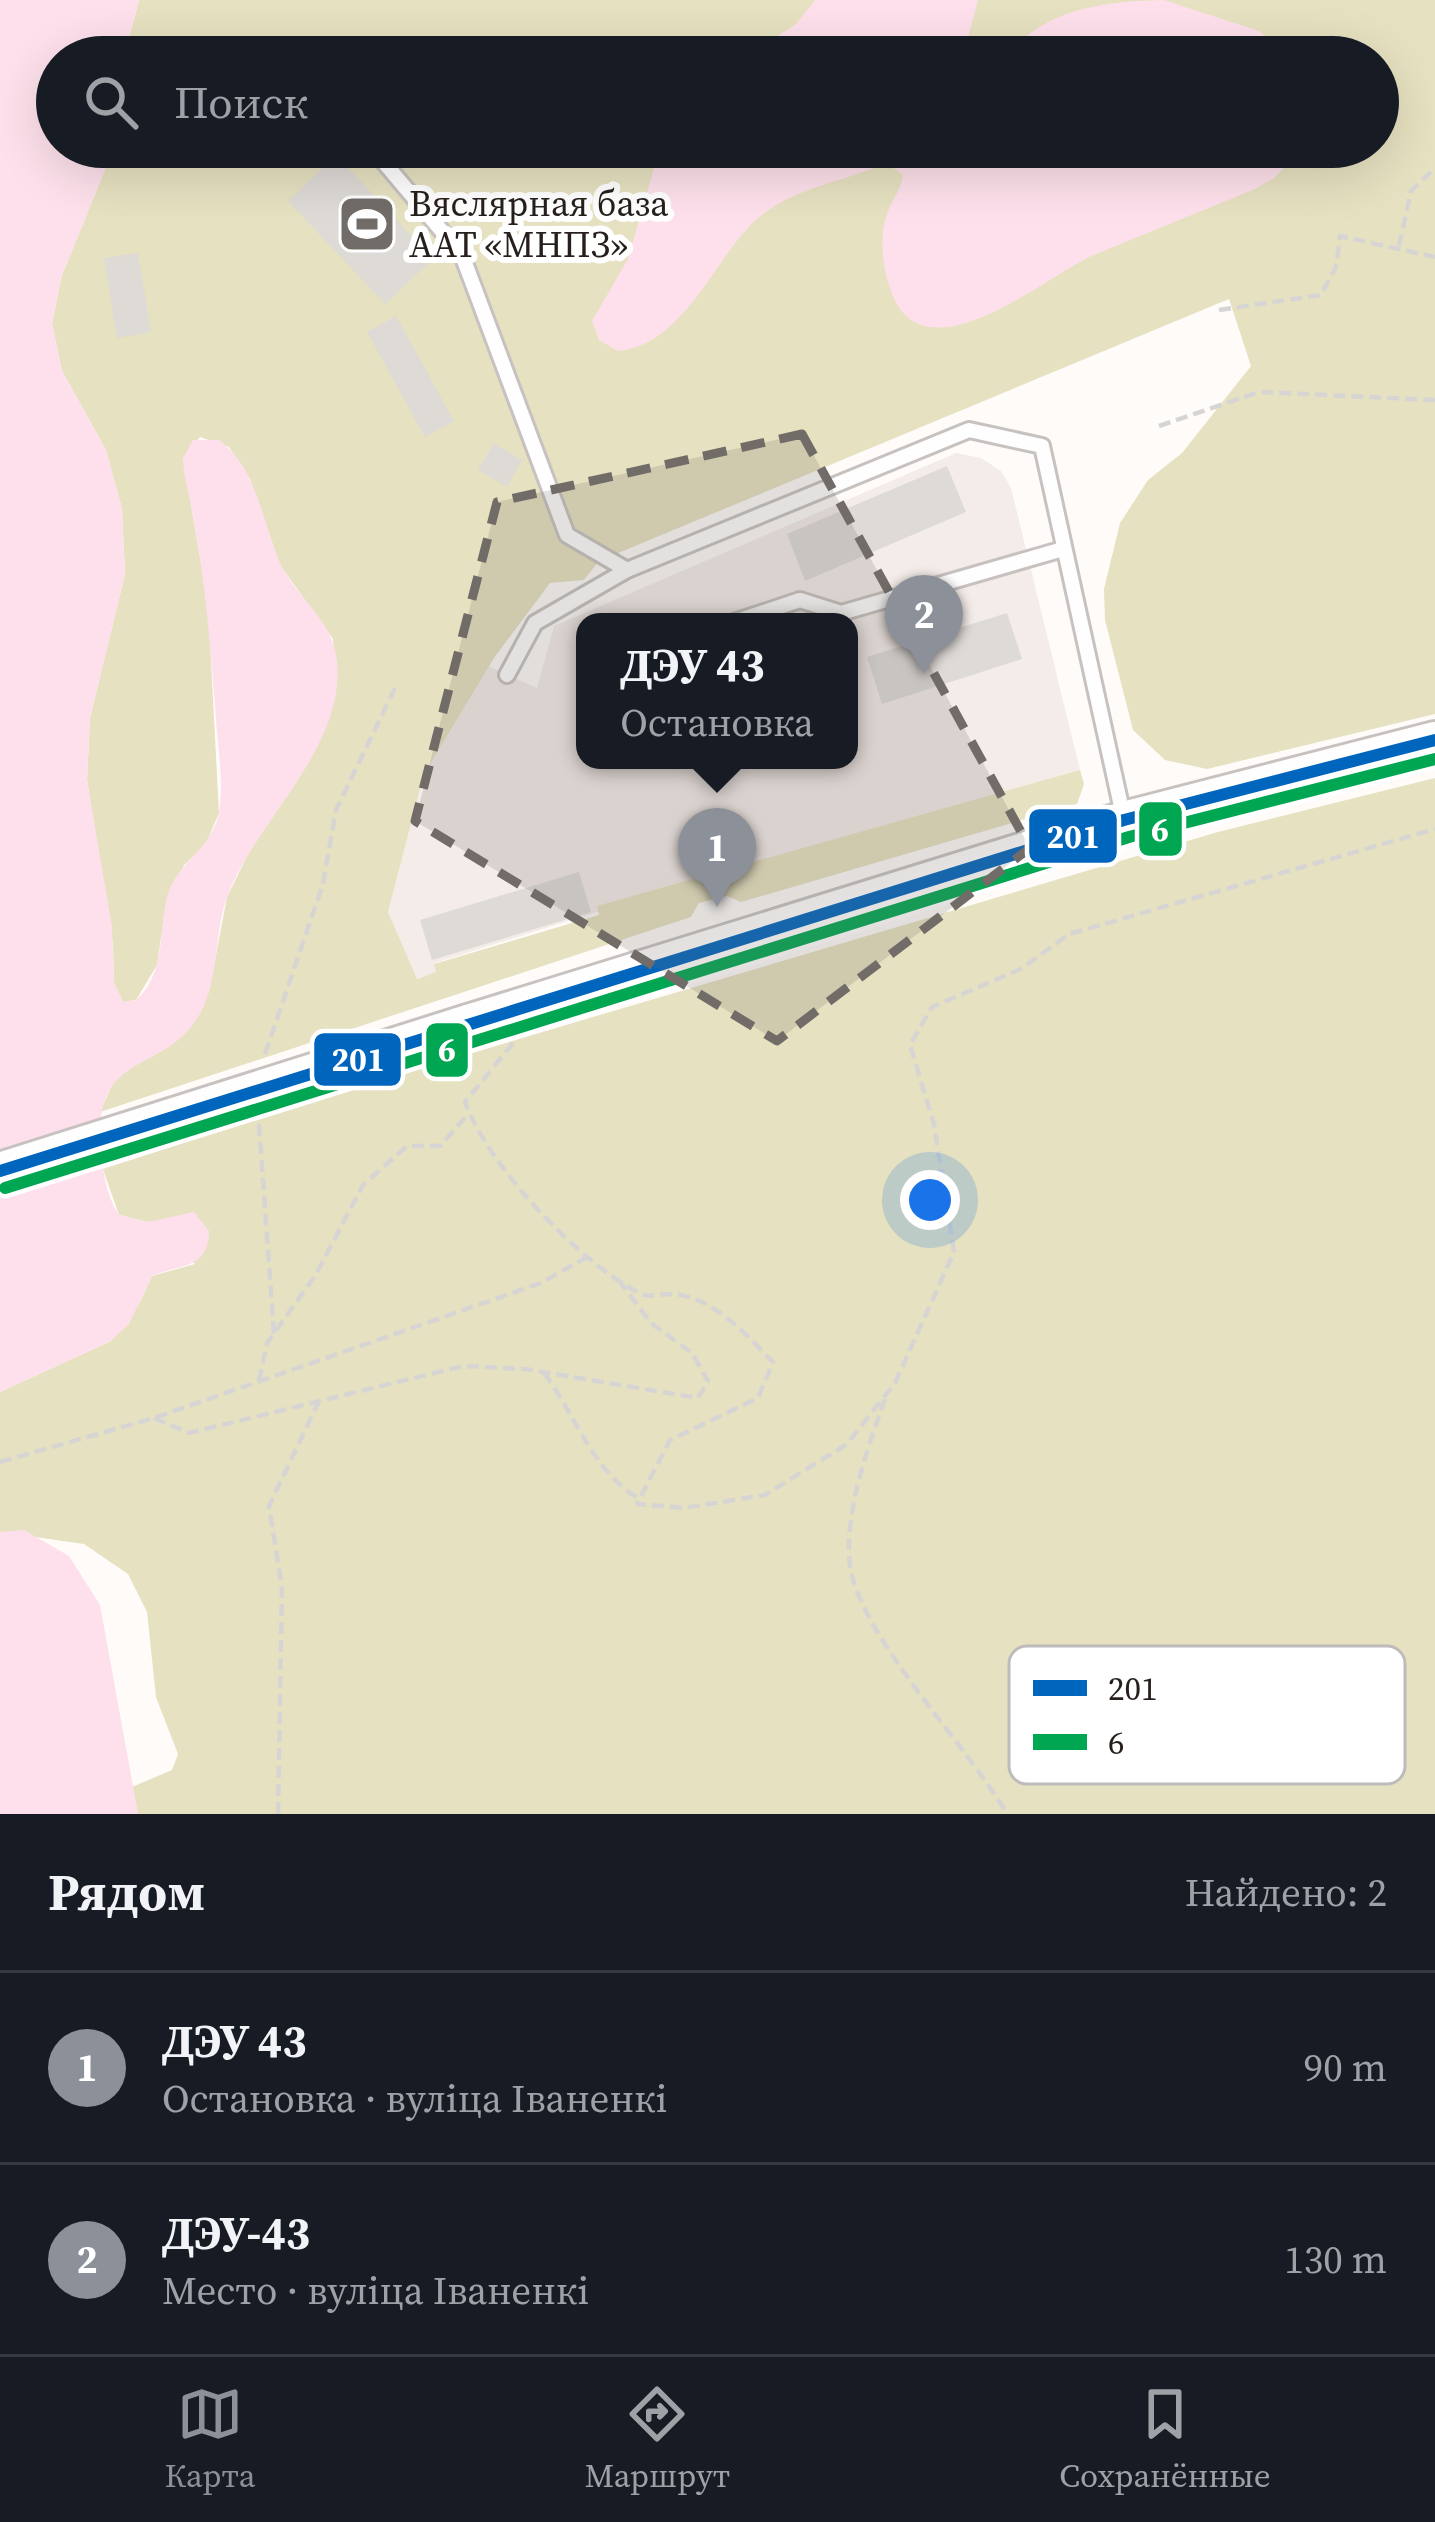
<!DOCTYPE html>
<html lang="ru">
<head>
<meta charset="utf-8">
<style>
	:root { --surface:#171b24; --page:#242831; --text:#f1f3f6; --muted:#9ea1a6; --line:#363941; --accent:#8c9099 }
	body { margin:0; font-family:"Source Serif 4",serif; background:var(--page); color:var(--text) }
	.you { position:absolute; left:930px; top:1200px; width:42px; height:42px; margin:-30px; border:9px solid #fff; border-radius:50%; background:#1a73e8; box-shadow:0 0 0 18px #1a73e833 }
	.badge { display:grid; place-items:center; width:78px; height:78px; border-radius:50%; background:var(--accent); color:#fff; font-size:39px; font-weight:700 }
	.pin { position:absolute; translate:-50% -99px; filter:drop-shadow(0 3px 6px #0008) }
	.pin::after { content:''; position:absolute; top:63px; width:42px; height:36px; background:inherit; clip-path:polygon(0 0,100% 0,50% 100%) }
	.popup { position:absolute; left:576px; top:613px; width:282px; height:156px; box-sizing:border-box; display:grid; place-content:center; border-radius:24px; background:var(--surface); filter:drop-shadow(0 3px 9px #0005); font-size:39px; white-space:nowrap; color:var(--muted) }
	.popup b { font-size:45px; color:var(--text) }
	.popup::after { content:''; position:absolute; left:50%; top:100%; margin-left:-24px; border:24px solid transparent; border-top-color:var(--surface) }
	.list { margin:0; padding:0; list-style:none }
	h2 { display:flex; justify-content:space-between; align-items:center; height:156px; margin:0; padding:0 48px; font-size:51px }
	h2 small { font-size:39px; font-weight:400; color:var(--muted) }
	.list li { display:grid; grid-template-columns:78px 1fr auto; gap:36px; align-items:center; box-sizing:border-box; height:192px; padding:0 48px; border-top:3px solid var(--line) }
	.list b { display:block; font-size:45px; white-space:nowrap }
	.list p { margin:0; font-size:39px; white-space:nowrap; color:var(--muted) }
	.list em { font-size:39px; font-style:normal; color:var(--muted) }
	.icon { flex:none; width:66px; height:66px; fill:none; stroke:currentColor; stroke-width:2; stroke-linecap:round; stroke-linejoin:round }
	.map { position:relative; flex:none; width:1435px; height:1814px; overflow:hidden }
	.search { position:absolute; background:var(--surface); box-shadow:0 12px 48px #0002; left:36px; right:36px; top:36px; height:132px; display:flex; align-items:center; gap:30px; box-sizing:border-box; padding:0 42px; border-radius:66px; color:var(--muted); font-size:45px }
	.sheet { height:540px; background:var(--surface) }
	nav { display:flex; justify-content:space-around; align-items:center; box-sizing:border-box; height:168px; border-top:3px solid var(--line); background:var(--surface); font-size:33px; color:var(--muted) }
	nav a { display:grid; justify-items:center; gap:6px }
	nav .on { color:var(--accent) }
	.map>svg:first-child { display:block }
</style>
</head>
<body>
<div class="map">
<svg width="1435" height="1814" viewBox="0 0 1435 1814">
	<rect width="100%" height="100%" fill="#fefbf9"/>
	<path fill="#f4ece8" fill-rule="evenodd" d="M956 453 981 458 1001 471 1011 488 1080 770 746 865 435 963 437 972 416 979 388 912 424 774 488 666 537 688 554 626ZM585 622H849V760H585Z"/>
	<g fill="#e6e1c0">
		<path d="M139 0H1435V714L1207 769 1165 760 1133 730 1105 620 1104 589 1120 523 1148 480 1182 453 1251 366 1229 299 599 561 584 580 550 583 494 658 424 774 388 912 417 979 436 972 434 964 599 915 597 906 1080 770 1084 784 1077 804 741 902 727 896 699 903 691 917 100 1112 115 1078 164 1048 209 992 227 897 257 836 315 748 336 691 333 639 280 565 250 479 229 447 200 437 183 458 208 604 219 813 205 846 184 865 165 911 157 965 136 1000 123 1002 114 983 113 946 87 780 90 718 125 574 122 509 106 450 62 371 52 324 61 278 114 147H1378V57H124Z"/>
		<path d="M1435 778V1814H138L132 1787 172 1770 178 1754 156 1697 147 1612 128 1574 84 1544 0 1532V1392L111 1341 139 1304 152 1276 195 1264 148 1222 119 1215 103 1169 323 1097 1218 832Z"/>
	</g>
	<g fill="#fde0eb">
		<path d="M0 0H139L124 57H57V147H114L61 278 52 324 62 371 106 450 122 509 125 574 90 718 87 780 112 927 114 983 123 1002 136 1000C165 976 159 931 167 897 176 862 213 849 219 812 224 783 218 750 216 720 210 636 203 555 184 473L183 458 193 440H219C257 468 262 521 279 561 295 597 333 619 337 661 346 748 256 820 227 897 214 933 219 978 201 1012 166 1077 93 1047 101 1146 103 1171 105 1193 119 1215L148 1222 194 1212 209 1231C209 1270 179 1264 152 1276L129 1324 111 1341 0 1392Z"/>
		<path d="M815 0H978L963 57H745L796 24Z"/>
		<path d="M1164 0 1259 31 1293 57H1006C1043 8 1107 1 1164 0Z"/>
		<path d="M660 147H1303L1274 178 1255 189C1202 211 1147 233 1094 255 1051 273 938 370 898 306 884 282 878 244 886 217 890 202 901 191 903 175L887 163C838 184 781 189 745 231 710 271 678 346 618 351L599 340 592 321 628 259Z"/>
		<path d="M24 1530 69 1556 100 1605 138 1814H0V1532Z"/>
	</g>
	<g fill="#dedad6">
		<path d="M336 155 433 259 385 304 288 201Z"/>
		<path d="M138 253 151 332 117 338 104 258Z"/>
		<path d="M396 316 454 421 425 437 367 332Z"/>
		<path d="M494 443 522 460 507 487 478 470Z"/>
		<path d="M947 466 966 512 805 581 787 534Z"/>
		<path d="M1007 613 1022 659 882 704 867 657Z"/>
		<path d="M579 872 591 912 432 960 420 920Z"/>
	</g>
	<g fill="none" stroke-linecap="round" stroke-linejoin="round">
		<defs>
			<g id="lane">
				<path d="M371 147 462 255 567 535 627 570 969 430 1042 446 1123 815"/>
				<path d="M734 622 800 600 841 613 1063 549"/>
				<path d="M507 675 535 623 627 570"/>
			</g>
			<path id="secondary" d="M468 1023 1124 820 1435 740"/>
		</defs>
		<use href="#lane" stroke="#c7c2bf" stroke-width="20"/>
		<use href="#secondary" stroke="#c7c2bf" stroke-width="42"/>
		<g stroke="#d6d5d4" stroke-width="4.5" stroke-dasharray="12 6" stroke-linecap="butt">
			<path d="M1399 246 1411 191 1435 168"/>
			<path d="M1219 310 1321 295 1336 267 1340 236 1435 257"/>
			<path d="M1159 426 1259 392 1435 400"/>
			<path d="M513 1043 465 1102C489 1167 577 1260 639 1293 650 1299 662 1293 675 1294 716 1299 746 1335 773 1362L758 1398 670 1440 637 1504 684 1508 765 1495 847 1444 895 1383 954 1252 934 1124 910 1045 932 1007 1021 969 1069 934 1435 829"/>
			<path d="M265 1054 323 884 336 810 395 688"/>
			<path d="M259 1124 274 1334"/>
			<path d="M544 1373C575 1414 594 1474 640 1499"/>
			<path d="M259 1381 267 1343 315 1276 363 1185 407 1146H440L469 1113"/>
			<path d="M885 1399C868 1446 841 1522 851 1571 864 1640 969 1748 1007 1814"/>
			<path d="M154 1418 189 1433 463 1366 525 1369 698 1398 708 1381 692 1353 651 1323 620 1282"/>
			<path d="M0 1462 154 1418 541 1283 587 1257"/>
			<path d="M278 1814 282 1589 269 1506 319 1401"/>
		</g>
		<use href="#lane" stroke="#fffefe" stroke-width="14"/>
		<use href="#secondary" stroke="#fffefe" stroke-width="36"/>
		<defs>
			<path id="secondary-bridge" d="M0 1171 468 1023"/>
		</defs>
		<use href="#secondary-bridge" stroke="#c7c2bf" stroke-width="42" stroke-linecap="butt"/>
		<use href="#secondary-bridge" stroke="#fffefe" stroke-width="36"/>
		<defs>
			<path id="bus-1" d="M0 1171 1124 820 1435 740"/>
			<path id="bus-2" d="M5 1188 1129 837 1435 759"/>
		</defs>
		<use href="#bus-1" stroke="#fff" stroke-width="21"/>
		<use href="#bus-2" stroke="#fff" stroke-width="21"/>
		<use href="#bus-1" stroke="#0065bd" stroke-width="12"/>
		<use href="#bus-2" stroke="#00a651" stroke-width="12"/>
	</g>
	<path fill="#726c69" fill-opacity="0.2" stroke="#726c69" stroke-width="9" stroke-dasharray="24 15" stroke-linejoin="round" d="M802 434 1030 848 777 1041 415 821 497 502Z"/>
	<defs>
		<symbol id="stadium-square" viewBox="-11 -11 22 22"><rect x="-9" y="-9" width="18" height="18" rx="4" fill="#726c69" stroke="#fff"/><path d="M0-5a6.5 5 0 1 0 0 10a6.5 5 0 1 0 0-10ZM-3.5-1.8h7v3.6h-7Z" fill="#fff"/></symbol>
	</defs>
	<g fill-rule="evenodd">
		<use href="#stadium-square" x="334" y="191" width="66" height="66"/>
	</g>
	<g text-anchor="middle" stroke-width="12" stroke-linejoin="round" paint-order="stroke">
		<g font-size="36" fill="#271f1c" stroke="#fff" text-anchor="start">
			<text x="409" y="216">Вяслярная база<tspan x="409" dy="41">ААТ «МНПЗ»</tspan></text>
		</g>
	</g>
	<rect x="1009" y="1646" width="396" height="138" rx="18" fill="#fff" stroke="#bebcbb" stroke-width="3"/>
	<rect x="1033" y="1680" width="54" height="16" fill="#0065bd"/>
	<rect x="1033" y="1734" width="54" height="16" fill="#00a651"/>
	<g font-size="33" fill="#271f1c">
		<text x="1108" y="1700">201</text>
		<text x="1108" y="1754">6</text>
	</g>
	<g stroke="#fff" stroke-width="4.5">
		<rect x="1137" y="800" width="47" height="58" rx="12" fill="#00a651"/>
		<rect x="1027" y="807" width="92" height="58" rx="12" fill="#0065bd"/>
		<rect x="424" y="1021" width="46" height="58" rx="12" fill="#00a651"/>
		<rect x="312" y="1031" width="91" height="57" rx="12" fill="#0065bd"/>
	</g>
	<g font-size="33" text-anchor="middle" font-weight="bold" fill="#fff">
		<text x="1160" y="841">6</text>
		<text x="1073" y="848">201</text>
		<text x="447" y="1061">6</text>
		<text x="358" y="1071">201</text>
	</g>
</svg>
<div class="you"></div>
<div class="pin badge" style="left:717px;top:907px">1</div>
<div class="popup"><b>ДЭУ 43</b>Остановка</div>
<div class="pin badge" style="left:924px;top:674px">2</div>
<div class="search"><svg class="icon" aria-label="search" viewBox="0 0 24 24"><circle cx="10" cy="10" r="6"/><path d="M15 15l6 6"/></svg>Поиск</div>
</div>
<section class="sheet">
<h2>Рядом<small>Найдено: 2</small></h2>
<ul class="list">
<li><span class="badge">1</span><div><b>ДЭУ 43</b><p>Остановка · вуліца Іваненкі</p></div><em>90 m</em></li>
<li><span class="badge">2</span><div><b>ДЭУ-43</b><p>Место · вуліца Іваненкі</p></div><em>130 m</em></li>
</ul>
</section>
<nav>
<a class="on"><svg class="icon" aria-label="map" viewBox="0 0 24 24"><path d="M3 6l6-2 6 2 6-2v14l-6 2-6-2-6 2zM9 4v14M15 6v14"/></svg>Карта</a>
<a><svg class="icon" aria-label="directions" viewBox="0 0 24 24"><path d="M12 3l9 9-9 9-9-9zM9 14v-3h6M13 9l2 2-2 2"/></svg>Маршрут</a>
<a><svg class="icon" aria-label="saved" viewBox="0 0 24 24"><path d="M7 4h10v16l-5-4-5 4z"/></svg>Сохранённые</a>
</nav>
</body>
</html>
